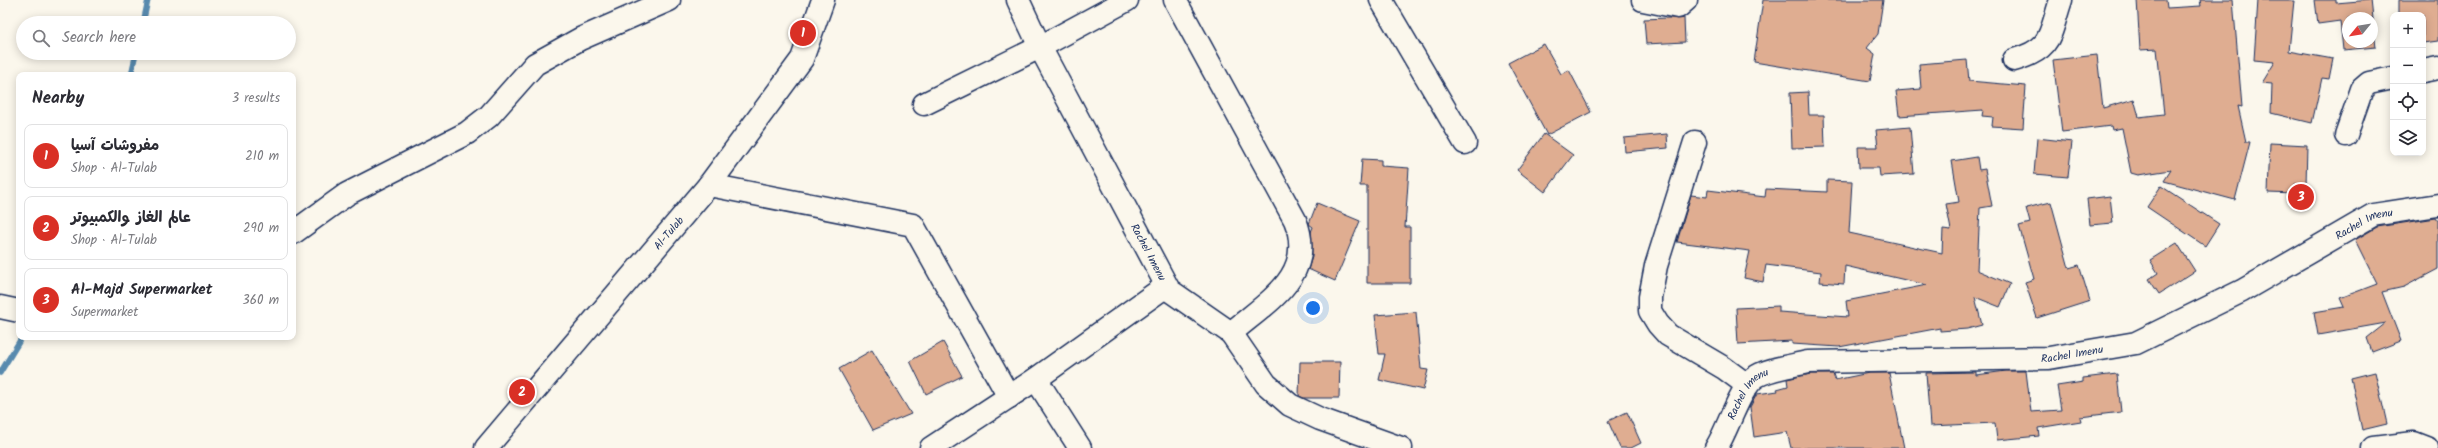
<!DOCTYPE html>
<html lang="en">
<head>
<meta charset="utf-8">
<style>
	:root { --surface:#fff; --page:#f2f2f3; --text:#2b2b33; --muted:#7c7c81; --line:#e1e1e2; --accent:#d93025 }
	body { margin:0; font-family:Kalam,"Playpen Sans Arabic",sans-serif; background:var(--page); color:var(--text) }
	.controls { position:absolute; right:12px; top:12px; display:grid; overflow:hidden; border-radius:8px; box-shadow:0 2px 10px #0003 }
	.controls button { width:36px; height:36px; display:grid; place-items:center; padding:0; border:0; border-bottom:1px solid var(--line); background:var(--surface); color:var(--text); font:20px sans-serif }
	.compass { position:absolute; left:2342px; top:12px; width:36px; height:36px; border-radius:50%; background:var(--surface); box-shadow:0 2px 10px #0003; rotate:240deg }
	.you { position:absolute; left:1313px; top:308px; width:14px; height:14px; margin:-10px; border:3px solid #fff; border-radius:50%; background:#1a73e8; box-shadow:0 0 0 6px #1a73e833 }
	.badge { display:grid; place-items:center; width:26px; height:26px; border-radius:50%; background:var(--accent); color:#fff; font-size:13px; font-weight:700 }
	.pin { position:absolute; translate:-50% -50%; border:2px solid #fff; box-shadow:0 1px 4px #0006 }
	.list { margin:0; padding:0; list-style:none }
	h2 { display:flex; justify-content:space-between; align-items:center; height:52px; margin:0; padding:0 16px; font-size:17px }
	h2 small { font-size:13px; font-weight:400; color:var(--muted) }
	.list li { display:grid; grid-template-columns:26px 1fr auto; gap:12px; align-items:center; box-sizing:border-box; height:64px; margin:0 8px 8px; padding:0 8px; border:1px solid var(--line); border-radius:8px }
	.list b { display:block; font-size:15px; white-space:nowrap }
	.list p { margin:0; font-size:13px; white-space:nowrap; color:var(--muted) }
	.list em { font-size:13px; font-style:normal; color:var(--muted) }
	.icon { flex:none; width:22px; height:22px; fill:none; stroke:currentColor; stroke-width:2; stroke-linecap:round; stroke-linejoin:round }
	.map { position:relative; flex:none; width:2438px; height:448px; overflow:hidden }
	.search { position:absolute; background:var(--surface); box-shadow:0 2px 10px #0003; left:16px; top:16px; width:280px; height:44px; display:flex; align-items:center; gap:10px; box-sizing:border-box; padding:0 14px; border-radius:22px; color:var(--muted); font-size:15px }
	.panel { position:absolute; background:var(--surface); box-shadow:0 2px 10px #0003; left:16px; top:72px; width:280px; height:268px; border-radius:8px }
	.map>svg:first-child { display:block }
</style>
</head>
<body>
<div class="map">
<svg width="2438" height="448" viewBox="0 0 2438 448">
	<rect width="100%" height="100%" fill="#fbf7ec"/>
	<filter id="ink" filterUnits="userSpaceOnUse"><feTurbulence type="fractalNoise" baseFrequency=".025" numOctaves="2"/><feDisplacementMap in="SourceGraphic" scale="8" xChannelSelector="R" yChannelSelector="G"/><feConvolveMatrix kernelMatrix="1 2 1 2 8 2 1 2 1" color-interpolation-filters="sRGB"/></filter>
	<g filter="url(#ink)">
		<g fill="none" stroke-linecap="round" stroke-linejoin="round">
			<g stroke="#598aae" stroke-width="5.5">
				<path d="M143 23 148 0"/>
				<path d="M131 75 136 53"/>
				<path d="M0 373 22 337"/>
			</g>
		</g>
		<g fill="#dfad91" stroke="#1b2f5e" fill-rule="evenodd">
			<path d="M1763 0H1883L1878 34 1867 48 1875 54 1870 81 1754 62Z"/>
			<path d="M2137 0H2166L2167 8 2201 6 2200 0H2233L2242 107 2238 106 2246 142H2250L2235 200 2164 181 2171 170 2138 175 2131 173 2122 128 2112 130 2111 126 2062 132 2053 60 2097 55 2103 108 2134 99 2139 117 2164 114 2157 49 2140 50Z"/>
			<path d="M2258 0H2294L2289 51 2333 59 2329 79 2322 78 2312 123 2271 113 2272 84 2262 83 2275 62 2254 60Z"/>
			<path d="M2315 0H2336V3L2371 0 2376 47 2343 50 2340 21 2318 24ZM2348 18H2372V42H2348Z"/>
			<path d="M2399 0H2438V41L2423 43V15H2399Z"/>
			<path d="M1668 18H1684L1685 42 1646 44 1644 19Z"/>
			<path d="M1544 44 1561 74 1569 70 1591 112 1547 135 1508 63Z"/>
			<path d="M1967 60 1969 81 2026 86 2023 128 1992 126 1993 117 1982 116 1983 110 1899 116 1896 91 1921 89 1919 64Z"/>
			<path d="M1808 92 1809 115H1824L1825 147 1792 148 1790 93Z"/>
			<path d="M1910 127 1914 174 1880 176 1879 168H1859L1858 147H1878L1876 130Z"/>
			<path d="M1544 134 1573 155 1545 192 1517 170Z"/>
			<path d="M1667 134 1668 148 1625 152 1624 138Z"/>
			<path d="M2037 138 2072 142 2068 177 2034 174Z"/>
			<path d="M2270 143 2307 145 2306 185 2295 184V194L2268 193Z"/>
			<path d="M1977 157 1979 170 1985 169 1992 206 1980 208 1977 270 2010 284 2000 307 1975 297 1982 325 1967 329 1940 331V328L1839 347 1792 344V341L1738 344 1736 308 1779 306V312L1848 317 1846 301 1927 285 1845 266 1844 284 1820 282 1821 272 1766 265 1763 282 1744 278 1750 251 1677 242 1691 195 1707 197 1708 190 1765 197 1766 189 1827 192V180L1852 181 1849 233 1942 253 1943 229 1951 230 1946 204 1959 202 1952 161Z"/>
			<path d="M1362 159 1381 160V166L1409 168 1405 227H1410V283H1367V186H1360Z"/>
			<path d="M2161 186 2219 224 2205 246 2147 207Z"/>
			<path d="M2110 196 2113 223 2090 225 2087 199Z"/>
			<path d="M2051 202 2069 268 2079 265 2090 301 2037 318 2025 282 2034 279 2019 226 2030 223 2026 208Z"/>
			<path d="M1317 203 1360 221 1335 281 1308 269 1312 257 1311 232 1313 227 1309 224Z"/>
			<path d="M2436 218 2438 221V269L2404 287 2382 292 2401 341 2372 352 2367 338 2386 323 2318 335 2314 312 2344 307 2340 298 2377 284 2355 240 2377 227Z"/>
			<path d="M2177 243 2195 271 2159 294 2149 279 2158 273 2150 260Z"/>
			<path d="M1416 312 1421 369 1428 370 1423 390 1379 380 1385 354H1379L1375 315Z"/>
			<path d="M943 342 962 376 926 394 910 361Z"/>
			<path d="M872 350 911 414 873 430 839 369Z"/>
			<path d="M1300 362H1340L1339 398H1304L1299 396Z"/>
			<path d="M2006 371H2026L2031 412 2061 410 2057 386 2083 382V378L2117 374 2121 412 2080 417 2081 421 2038 428 2039 436 1997 440 1995 423 1930 426 1926 373 1976 372V375Z"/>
			<path d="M2375 372 2387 424 2362 430 2351 378Z"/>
			<path d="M1869 373H1889L1904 448H1791L1787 432 1754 437 1750 407 1757 394 1778 391 1777 389 1788 386 1787 379 1810 374H1833L1835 380Z"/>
			<path d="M1627 412 1641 443 1631 448H1620L1608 421Z"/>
		</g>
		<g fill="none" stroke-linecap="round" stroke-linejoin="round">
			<defs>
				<g id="minor">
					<path id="s1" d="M1018 0 1040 47 1169 290 1231 333 1266 384 1290 405 1320 419 1401 448"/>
					<path d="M1175 0 1295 220C1317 275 1268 301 1231 333"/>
					<path d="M1381 0 1465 143"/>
					<path d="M1643 0 1678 7 1686 0"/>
					<path d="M2014 60C2053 49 2049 35 2061 0"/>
					<path d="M2423 71 2438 68"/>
					<path d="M924 104 1040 47 1127 0"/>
					<path d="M2346 135 2362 89 2369 83 2393 78"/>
					<path d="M1695 142 1656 266 1650 297V311L1658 324 1668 335 1724 368 1747 385"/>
					<path d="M709 185 913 225 1009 397"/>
					<path d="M293 233 347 194 467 133 489 116 535 64 580 39 669 0"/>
					<path d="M0 307 19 311"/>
					<path d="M1036 379 1080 448"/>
					<path id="s2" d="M486 448 709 185 802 59 823 0"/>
					<path d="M931 448 1036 379 1166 286"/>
					<path id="s3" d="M1716 448C1728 430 1740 386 1757 376 1771 368 1792 366 1808 362L2049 358 2136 343 2242 291 2373 215 2438 205"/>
					<path d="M2373 448 2414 443 2427 448"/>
				</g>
			</defs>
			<use href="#minor" stroke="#1b2f5e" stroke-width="25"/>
			<use href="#minor" stroke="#fbf7ec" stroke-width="22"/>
		</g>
	</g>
	<g text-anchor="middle" stroke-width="3" stroke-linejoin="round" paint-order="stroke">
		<g font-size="11" fill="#1b2f5e" stroke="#fbf7ec">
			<text dy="4" stroke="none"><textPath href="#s3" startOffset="724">Rachel Imenu</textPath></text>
			<text dy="4" stroke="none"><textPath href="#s2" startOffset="282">Al-Tulab</textPath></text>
			<text dy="4" stroke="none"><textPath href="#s1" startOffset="284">Rachel Imenu</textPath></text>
			<text dy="4" stroke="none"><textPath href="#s3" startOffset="401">Rachel Imenu</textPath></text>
			<text dy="4" stroke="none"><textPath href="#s3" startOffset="64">Rachel Imenu</textPath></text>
		</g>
	</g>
</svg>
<div class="controls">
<button>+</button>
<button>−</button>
<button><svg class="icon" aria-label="locate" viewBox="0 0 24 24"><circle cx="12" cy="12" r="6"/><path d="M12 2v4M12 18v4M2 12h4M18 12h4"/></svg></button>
<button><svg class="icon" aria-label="layers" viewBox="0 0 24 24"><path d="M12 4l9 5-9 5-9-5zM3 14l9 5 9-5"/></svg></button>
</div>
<svg class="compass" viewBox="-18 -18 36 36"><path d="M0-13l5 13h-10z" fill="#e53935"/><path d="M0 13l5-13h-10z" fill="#7c7c81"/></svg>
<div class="you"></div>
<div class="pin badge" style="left:803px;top:33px">1</div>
<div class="pin badge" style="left:522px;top:392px">2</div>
<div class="pin badge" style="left:2301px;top:197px">3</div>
<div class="search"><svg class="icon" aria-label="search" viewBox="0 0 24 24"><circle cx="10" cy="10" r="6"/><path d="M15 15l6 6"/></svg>Search here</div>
<section class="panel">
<h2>Nearby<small>3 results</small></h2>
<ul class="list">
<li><span class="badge">1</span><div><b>مفروشات آسيا</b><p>Shop · Al-Tulab</p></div><em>210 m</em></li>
<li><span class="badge">2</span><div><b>عالم الغاز والكمبيوتر</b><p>Shop · Al-Tulab</p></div><em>290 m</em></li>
<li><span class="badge">3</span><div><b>Al-Majd Supermarket</b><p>Supermarket</p></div><em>360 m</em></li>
</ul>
</section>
</div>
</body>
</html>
